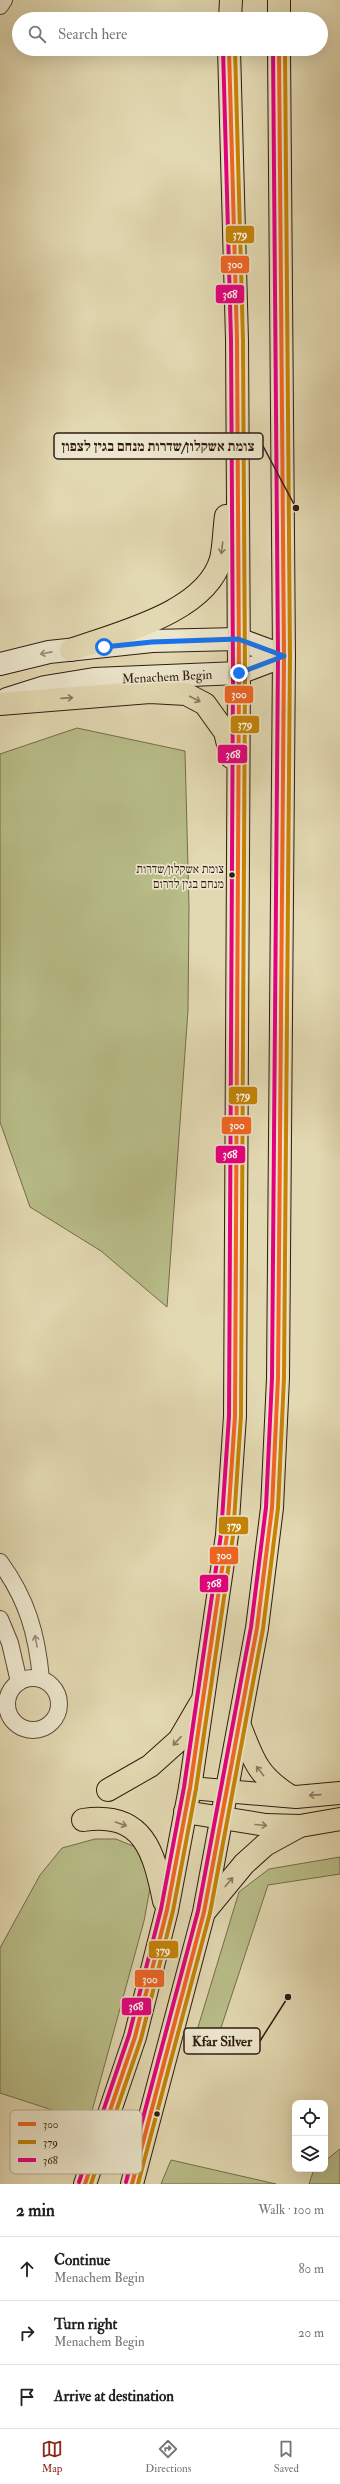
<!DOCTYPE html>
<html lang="en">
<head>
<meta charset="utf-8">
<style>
	:root { --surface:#fff; --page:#f6f6f6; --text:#222; --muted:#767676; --line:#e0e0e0; --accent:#8f2418 }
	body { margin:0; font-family:"IM FELL Double Pica","Frank Ruhl Libre",serif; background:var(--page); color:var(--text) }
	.controls { position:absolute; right:12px; bottom:12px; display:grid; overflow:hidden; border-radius:8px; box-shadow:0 4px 16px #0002 }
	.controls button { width:36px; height:36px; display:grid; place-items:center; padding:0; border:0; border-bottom:1px solid var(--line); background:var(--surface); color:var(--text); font:20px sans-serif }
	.stop { position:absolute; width:12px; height:12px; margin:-9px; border:3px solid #1a73e8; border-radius:50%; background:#fff }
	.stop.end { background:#1a73e8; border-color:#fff; box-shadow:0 1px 4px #0008 }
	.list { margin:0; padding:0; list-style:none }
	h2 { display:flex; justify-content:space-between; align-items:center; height:52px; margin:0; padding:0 16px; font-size:17px }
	h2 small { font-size:13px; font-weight:400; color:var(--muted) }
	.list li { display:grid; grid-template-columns:26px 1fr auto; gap:12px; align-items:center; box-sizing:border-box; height:64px; padding:0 16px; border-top:1px solid var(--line) }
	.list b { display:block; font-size:15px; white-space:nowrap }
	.list p { margin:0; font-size:13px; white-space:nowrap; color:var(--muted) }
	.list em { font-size:13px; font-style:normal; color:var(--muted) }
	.icon { flex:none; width:22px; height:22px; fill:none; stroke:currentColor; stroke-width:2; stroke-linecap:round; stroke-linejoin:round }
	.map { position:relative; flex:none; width:340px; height:2184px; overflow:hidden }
	.search { position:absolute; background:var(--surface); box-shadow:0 4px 16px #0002; left:12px; right:12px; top:12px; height:44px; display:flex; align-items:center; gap:10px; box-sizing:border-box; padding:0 14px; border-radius:22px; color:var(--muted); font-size:15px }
	.sheet { height:244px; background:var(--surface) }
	nav { display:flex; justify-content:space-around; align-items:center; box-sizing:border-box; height:56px; border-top:1px solid var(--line); background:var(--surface); font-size:11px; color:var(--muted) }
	nav a { display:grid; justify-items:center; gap:2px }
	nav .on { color:var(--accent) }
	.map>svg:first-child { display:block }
</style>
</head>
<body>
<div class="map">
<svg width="340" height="2184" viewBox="0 0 340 2184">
	<rect width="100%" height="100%" fill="#e2d8b1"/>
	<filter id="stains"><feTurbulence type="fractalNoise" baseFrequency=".005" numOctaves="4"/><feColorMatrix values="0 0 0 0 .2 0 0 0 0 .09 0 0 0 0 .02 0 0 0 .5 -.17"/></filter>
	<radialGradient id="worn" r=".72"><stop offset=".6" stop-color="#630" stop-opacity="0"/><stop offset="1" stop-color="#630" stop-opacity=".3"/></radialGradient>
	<g fill="#b8bd88" stroke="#746c4e">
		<path d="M77 728 185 751 189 907 188 1010 167 1307 101 1251 30 1207 0 1122V754Z"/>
		<path d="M95 1839H116L138 1848 151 1883 144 1921 89 2122 0 2093V1948L40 1875 62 1848Z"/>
		<path d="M340 1857V1874L268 1885 216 2043 195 2037 239 1892 269 1869Z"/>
		<path d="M340 2149V2184H309L314 2169H325V2161Z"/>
		<path d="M171 2160 276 2184H161Z"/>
	</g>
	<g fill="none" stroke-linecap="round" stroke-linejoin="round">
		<defs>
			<g id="street">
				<path d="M0 6 4 0"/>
				<path d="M0 1562C27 1599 37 1634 41 1679"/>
				<path d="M0 1619 10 1643 19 1682"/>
				<circle cx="33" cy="1704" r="26"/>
			</g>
			<g id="secondary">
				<path d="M0 664 49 652 152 641 238 639 284 656"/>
				<path d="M7 699 45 687 94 679 239 673 284 656"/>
			</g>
			<g id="highway">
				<path d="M230 19 231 0"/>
				<path d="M279 19V0"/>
				<path d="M71 650C117 633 206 613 221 559 224 546 224 530 226 516"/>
				<path d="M0 704 150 692 186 694 205 704 225 732 231 757"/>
				<path d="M240 1726C253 1760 258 1776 290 1796"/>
				<path d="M190 1788 296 1797 340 1793"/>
				<path d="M108 1790 150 1766 179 1740 200 1704"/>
				<path d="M185 1812 266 1825 300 1826 340 1819"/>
				<path d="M83 1820C144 1811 154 1852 164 1901"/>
				<path d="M206 1910 244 1864 265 1845 298 1827"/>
				<path d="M85 2184 135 2037 167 1910 190 1788 227 1535 235 1416 239 673 237 340 229 49"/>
				<path d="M132 2184 204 1912 257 1628 272 1508 278 1378 284 656 279 49"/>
			</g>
		</defs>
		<use href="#street" stroke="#5d4a3a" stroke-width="18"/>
		<use href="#secondary" stroke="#311b13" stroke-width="24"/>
		<use href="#highway" stroke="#311b13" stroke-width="24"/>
		<use href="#street" stroke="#ece6cc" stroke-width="16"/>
		<use href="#secondary" stroke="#ece6cc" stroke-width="22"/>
		<use href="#highway" stroke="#e2d8b1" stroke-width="22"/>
		<defs>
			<g id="bus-1">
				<path d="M85 2184 135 2037 167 1910 190 1788 227 1535 235 1416 239 673 237 340 229 49"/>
				<path d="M132 2184 204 1912 257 1628 272 1508 278 1378 284 656 279 49"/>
			</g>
			<g id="bus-2">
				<path d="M91 2184 141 2039 173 1911 196 1789 233 1536 241 1416 245 673 243 340 235 49"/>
				<path d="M138 2184 210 1913 263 1629 278 1508 284 1378 290 656 285 49"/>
			</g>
			<g id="bus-3">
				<path d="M79 2182 129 2035 161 1909 184 1787 221 1534 229 1416 233 673 231 340 223 49"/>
				<path d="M126 2182 198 1911 251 1627 266 1507 272 1378 278 656 273 49"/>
			</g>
		</defs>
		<use href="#bus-1" stroke="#ece6cc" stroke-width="7"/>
		<use href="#bus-2" stroke="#ece6cc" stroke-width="7"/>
		<use href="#bus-3" stroke="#ece6cc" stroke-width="7"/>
		<use href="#bus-1" stroke="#f26522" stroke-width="4"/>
		<use href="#bus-2" stroke="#c68305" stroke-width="4"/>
		<use href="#bus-3" stroke="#e5007d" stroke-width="4"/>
	</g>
	<defs><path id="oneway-shaft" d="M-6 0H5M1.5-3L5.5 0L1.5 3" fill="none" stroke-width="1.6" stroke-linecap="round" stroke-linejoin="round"/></defs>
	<g stroke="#8a7a62">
		<use href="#oneway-shaft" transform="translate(222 548) rotate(97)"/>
		<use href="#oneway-shaft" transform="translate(67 698) rotate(-4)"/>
		<use href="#oneway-shaft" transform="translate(195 699) rotate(27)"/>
		<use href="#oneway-shaft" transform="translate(177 1741) rotate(133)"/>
		<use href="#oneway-shaft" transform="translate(260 1771) rotate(-128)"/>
		<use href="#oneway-shaft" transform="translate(315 1795) rotate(176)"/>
		<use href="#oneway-shaft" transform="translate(121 1824) rotate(19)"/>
		<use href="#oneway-shaft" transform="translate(261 1825) rotate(5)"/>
		<use href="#oneway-shaft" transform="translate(229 1882) rotate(-50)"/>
	</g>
	<g stroke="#988b79">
		<use href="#oneway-shaft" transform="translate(46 653) rotate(169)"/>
		<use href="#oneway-shaft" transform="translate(36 1641) rotate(-101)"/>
	</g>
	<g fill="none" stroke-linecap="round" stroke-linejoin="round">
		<path stroke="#1a73e8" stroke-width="5" d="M104 647 152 642 238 639 284 656 239 673"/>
	</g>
	<g fill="#311b13" stroke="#ece6cc" stroke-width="1.5">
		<circle cx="232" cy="875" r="3.5"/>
		<circle cx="157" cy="2114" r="3.5"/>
	</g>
	<g text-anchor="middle" stroke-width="3.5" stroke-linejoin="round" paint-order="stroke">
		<g font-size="12" fill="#311b13" stroke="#ece6cc" text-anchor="end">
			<text x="224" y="873">צומת אשקלון/שדרות<tspan x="224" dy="15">מנחם בגין לדרום</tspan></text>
		</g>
		<g font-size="13" fill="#311b13" stroke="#ece6cc">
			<text transform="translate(167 676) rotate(-3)" y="5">Menachem Begin</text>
		</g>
	</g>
	<rect x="10" y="2110" width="132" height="64" rx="6" fill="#ece6cc" stroke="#b4a994" stroke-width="1"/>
	<rect x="18" y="2122" width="18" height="4" fill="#f26522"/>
	<rect x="18" y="2140" width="18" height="4" fill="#c68305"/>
	<rect x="18" y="2158" width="18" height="4" fill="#e5007d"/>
	<g font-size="11" fill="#311b13">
		<text x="43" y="2128">300</text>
		<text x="43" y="2146">379</text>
		<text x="43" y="2164">368</text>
	</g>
	<path fill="none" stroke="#311b13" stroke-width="1.5" d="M296 508L263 446M288 1997L260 2041"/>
	<g fill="#311b13" stroke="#ece6cc" stroke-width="1.5">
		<circle cx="296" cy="508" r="4"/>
		<circle cx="288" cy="1997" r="4"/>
	</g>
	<g fill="#ece6cc" stroke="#311b13" stroke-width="1.5">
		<rect x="54" y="433" width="209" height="26" rx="4"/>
		<rect x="184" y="2028" width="76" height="26" rx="4"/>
	</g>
	<g font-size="14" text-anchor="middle" font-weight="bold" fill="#311b13">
		<text x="158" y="451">צומת אשקלון/שדרות מנחם בגין לצפון</text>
		<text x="222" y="2046">Kfar Silver</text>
	</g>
	<g stroke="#ece6cc" stroke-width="1.5">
		<rect x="225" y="225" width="30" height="19" rx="4" fill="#c68305"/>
		<rect x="220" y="255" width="30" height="19" rx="4" fill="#f26522"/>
		<rect x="215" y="284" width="30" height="20" rx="4" fill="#e5007d"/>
		<rect x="224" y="685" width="30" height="19" rx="4" fill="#f26522"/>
		<rect x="230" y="715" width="30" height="19" rx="4" fill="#c68305"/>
		<rect x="217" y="744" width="31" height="20" rx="4" fill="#e5007d"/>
		<rect x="228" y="1086" width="30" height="19" rx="4" fill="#c68305"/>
		<rect x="221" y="1116" width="31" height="19" rx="4" fill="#f26522"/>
		<rect x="215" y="1145" width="31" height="19" rx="4" fill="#e5007d"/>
		<rect x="218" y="1516" width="31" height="19" rx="4" fill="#c68305"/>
		<rect x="209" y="1546" width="30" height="19" rx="4" fill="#f26522"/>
		<rect x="199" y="1574" width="30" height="19" rx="4" fill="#e5007d"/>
		<rect x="148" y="1940" width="31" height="19" rx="4" fill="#c68305"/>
		<rect x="134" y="1969" width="31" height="19" rx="4" fill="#f26522"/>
		<rect x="121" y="1997" width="31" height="19" rx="4" fill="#e5007d"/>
	</g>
	<g font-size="11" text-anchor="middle" font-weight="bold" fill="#fff">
		<text x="240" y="238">379</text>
		<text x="235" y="268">300</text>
		<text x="230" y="298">368</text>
		<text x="239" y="698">300</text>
		<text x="245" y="728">379</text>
		<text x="233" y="758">368</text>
		<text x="243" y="1099">379</text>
		<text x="237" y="1129">300</text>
		<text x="230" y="1158">368</text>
		<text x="234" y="1529">379</text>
		<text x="224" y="1559">300</text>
		<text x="214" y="1587">368</text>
		<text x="163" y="1954">379</text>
		<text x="150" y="1983">300</text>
		<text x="136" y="2010">368</text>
	</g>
	<rect width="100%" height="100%" filter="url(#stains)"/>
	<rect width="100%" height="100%" fill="url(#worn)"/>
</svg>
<div class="controls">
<button><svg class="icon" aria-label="locate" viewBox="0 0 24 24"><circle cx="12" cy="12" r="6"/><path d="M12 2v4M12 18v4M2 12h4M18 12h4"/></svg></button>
<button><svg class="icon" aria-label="layers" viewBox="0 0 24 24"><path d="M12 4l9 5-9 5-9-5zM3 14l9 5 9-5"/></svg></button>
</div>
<div class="stop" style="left:104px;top:647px"></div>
<div class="stop end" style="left:239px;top:673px"></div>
<div class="search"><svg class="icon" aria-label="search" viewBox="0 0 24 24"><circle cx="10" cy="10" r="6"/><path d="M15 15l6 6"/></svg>Search here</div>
</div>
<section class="sheet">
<h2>2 min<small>Walk · 100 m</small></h2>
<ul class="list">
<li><svg class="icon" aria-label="ahead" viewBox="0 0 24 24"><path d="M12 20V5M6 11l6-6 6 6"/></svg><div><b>Continue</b><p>Menachem Begin</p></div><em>80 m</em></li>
<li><svg class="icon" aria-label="right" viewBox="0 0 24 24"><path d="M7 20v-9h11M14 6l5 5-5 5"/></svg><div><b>Turn right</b><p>Menachem Begin</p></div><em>20 m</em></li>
<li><svg class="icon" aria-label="arrive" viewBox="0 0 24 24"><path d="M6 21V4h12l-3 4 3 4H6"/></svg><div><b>Arrive at destination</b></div></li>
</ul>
</section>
<nav>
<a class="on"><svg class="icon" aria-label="map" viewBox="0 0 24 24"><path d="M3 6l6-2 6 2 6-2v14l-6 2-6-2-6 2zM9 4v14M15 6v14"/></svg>Map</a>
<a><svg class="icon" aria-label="directions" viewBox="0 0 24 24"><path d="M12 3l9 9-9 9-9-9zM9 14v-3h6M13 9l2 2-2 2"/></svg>Directions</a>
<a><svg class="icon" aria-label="saved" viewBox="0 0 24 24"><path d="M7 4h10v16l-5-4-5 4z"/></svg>Saved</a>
</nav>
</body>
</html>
